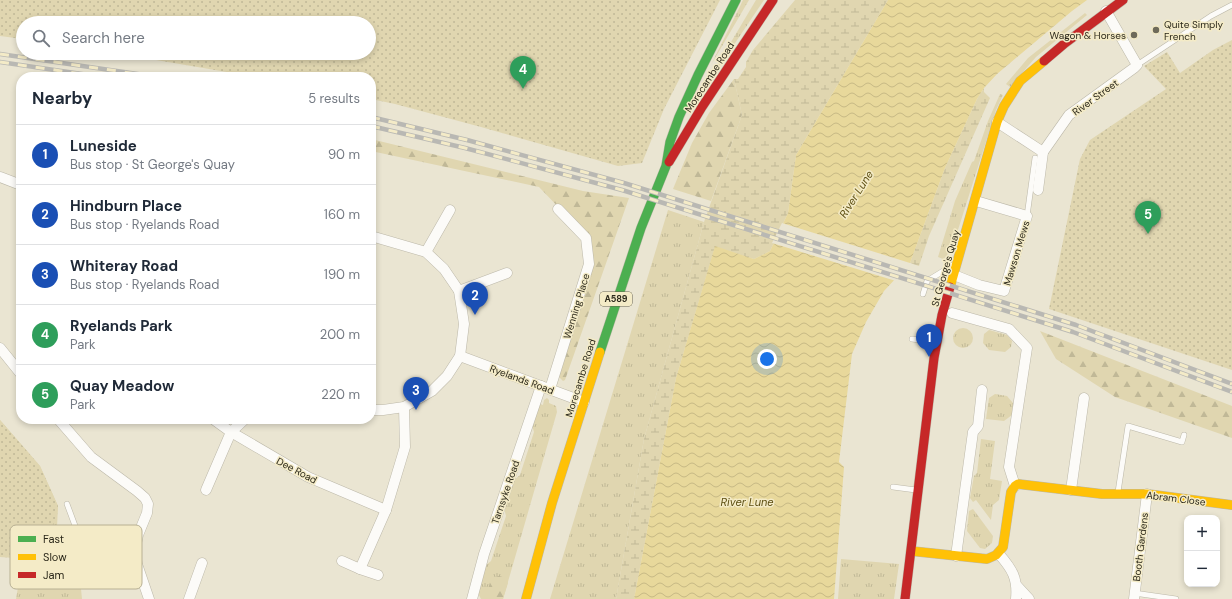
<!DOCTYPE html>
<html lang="en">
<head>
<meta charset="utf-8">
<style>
	:root { --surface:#fff; --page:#f6f6f7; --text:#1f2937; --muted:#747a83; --line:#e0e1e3; --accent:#6e6a5a }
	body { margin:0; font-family:"DM Sans",sans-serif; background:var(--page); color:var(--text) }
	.controls { position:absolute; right:12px; bottom:12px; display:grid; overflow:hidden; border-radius:8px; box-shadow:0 2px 6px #0003 }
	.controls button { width:36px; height:36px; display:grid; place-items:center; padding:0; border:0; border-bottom:1px solid var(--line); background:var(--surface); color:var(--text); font:20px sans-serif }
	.you { position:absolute; left:767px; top:359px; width:14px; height:14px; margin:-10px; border:3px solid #fff; border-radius:50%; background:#1a73e8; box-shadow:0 0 0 6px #1a73e833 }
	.badge { display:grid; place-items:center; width:26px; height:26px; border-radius:50%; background:var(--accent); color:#fff; font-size:13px; font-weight:700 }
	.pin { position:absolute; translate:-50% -33px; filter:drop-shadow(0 1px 2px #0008) }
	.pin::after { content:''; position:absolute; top:21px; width:14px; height:12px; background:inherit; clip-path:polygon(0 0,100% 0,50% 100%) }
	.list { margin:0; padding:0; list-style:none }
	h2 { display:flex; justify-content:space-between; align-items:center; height:52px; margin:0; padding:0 16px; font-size:17px }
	h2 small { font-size:13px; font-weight:400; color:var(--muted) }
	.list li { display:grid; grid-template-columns:26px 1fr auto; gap:12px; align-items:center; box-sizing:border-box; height:60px; padding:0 16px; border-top:1px solid var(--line) }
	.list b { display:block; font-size:15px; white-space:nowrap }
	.list p { margin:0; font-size:13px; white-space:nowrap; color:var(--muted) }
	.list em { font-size:13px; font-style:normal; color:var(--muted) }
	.icon { flex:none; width:22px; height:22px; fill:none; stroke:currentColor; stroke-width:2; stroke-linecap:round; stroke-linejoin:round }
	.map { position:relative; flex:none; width:1232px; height:599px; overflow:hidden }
	.search { position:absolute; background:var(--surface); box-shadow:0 2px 6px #0003; left:16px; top:16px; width:360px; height:44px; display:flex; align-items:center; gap:10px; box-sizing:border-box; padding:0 14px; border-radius:22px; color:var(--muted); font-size:15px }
	.panel { position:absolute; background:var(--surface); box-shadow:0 2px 6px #0003; left:16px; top:72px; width:360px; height:352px; border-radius:16px }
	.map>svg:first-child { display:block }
</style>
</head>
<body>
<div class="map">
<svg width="1232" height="599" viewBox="0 0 1232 599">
	<defs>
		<pattern id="grass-tufts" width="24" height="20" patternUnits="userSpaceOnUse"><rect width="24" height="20" fill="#e0d6b0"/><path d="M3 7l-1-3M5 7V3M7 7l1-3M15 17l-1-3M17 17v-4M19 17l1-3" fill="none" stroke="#c0b897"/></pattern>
		<pattern id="forest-firs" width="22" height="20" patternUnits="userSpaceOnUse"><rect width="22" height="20" fill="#e0d6b0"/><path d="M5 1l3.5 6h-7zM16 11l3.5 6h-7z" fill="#c0b897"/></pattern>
		<pattern id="wetland-marsh" width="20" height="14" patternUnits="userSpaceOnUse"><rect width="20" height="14" fill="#e0d6b0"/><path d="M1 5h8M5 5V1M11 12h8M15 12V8" fill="none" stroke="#c0b897"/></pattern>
		<pattern id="park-dots" width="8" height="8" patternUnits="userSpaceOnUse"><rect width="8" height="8" fill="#e0d6b0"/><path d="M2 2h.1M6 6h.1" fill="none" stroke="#c0b897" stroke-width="1.8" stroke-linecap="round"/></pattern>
		<pattern id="water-waves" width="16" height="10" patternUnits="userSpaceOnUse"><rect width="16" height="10" fill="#e8d89b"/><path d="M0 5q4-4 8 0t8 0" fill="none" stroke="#c7b985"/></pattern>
	</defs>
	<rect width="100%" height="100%" fill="#eae5d2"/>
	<g fill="url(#grass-tufts)">
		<path d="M743 0H749L711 65Z"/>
		<path d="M756 0H764L717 70 715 69Z"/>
		<path d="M1085 13 1087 15 1036 57 1010 87 1006 84 1028 58Z"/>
		<path d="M1000 94 1003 95 996 110 957 233H954L947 256 943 259 938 257 955 201 972 162 974 161 988 121Z"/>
		<path d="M668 210 704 222 644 439 616 599H550Z"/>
		<circle cx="963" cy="338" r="10"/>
		<path d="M989 330 1007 335 1012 341 1011 347 1005 352 989 350 983 343 984 334Z"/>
		<path d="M995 394 1007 396 1013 403 1012 415 1004 421 986 419 989 398Z"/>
		<path d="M547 398 549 400V403L556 406 557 412 503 599H481L478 593 485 566 491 561 506 516 504 508 513 481 520 475 534 432 532 425 540 404 543 405 544 400Z"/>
		<path d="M0 420 40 466 58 506 56 549 77 548 82 599H16L23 558 0 557Z"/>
		<path d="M981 439 995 441 990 479 1002 481 999 500 993 505 991 520 976 500 973 502 970 498 974 476 977 473Z"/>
		<path d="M973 509 993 536 992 543 985 549 980 548 967 531 969 511Z"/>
		<path d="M841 559 899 564 894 599H838Z"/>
	</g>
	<g fill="url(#forest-firs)">
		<path d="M734 79 742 115 711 201 673 189 692 143 709 113Z"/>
		<path d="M371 139 583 191 629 198 565 380 563 381 559 377 593 262 589 239 539 187 371 151Z"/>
		<path d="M1040 331 1232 406V438L1115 397 1056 359Z"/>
		<path d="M499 576 506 578 508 583 503 599H485L491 579Z"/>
	</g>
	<g fill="url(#wetland-marsh)">
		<path d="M795 0H888L796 155 788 213 770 251 754 259 715 247 676 378 634 599H616L644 439 704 222 742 115 734 79H738L746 67V62L753 50Z"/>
		<path d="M984 88V92L990 98 929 236 919 266 910 263 945 168 977 99Z"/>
	</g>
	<g fill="url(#park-dots)">
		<path d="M0 0H720L664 109 642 163 618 166 481 127 395 104 371 99V77H256L115 53H369V23H23V39L0 36Z"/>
		<path d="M1232 40V370L1049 309 1080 159 1090 140 1166 89 1144 66 1167 52 1180 73 1213 50Z"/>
		<path d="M0 420 40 466 58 506 57 515 40 553 23 558 0 557Z"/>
	</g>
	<path fill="url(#water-waves)" d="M888 0H1087L1072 11 997 74 984 88 977 99 945 168 910 263 884 291 866 322 852 354 839 462 844 467 834 599H634L676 378 715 246 754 259 770 251 788 213 796 155Z"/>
	<path fill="#eae5d2" d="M782 223 910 263 912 264 896 281 772 243Z"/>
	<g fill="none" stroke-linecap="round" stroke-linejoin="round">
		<defs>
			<g id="lane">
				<path d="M1137 65 1211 16 1232 5"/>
				<path d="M1027 216 1035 158"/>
				<path d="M923 294 927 281 953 265"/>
				<path d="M912 339 935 342"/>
				<path d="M893 487 916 490"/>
				<path d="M1118 492 1128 426 1182 442 1184 435"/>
				<path d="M67 504 77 531 85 534 138 535"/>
				<path d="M1134 593 1176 599"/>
			</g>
			<g id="street">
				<path d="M997 122 1043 152"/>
				<path d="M0 177 21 185"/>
				<path d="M1038 190 1043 152 1069 115 1134 68 1137 65 1106 11"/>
				<path d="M371 236 426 252 444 269 459 291 464 324 460 356 447 376 432 391 404 407 383 410H371"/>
				<path d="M426 252 450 210"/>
				<path d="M954 275 979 285 1004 291 1027 216 976 201"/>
				<path d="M459 291 507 273"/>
				<path d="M952 313 1009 329 1027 348 1009 467 1015 486"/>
				<path d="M0 348 21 374"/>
				<path d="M460 356 584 402"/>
				<path d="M550 389 589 264 586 238 558 209"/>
				<path d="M58 419 91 457 137 491 145 498 148 504 147 513 138 535 135 549 137 564 149 599"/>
				<path d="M213 419 231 432 308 477 386 510"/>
				<path d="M206 490 231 432 245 419"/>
				<path d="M1071 490 1084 398"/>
				<path d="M999 554C1012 569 1018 578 1016 599"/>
				<path d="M956 556 973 432 978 426 982 390"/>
				<path d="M342 561 360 569 386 510 405 447 404 407"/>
				<path d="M360 569 378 575"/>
				<path d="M1017 586 1029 599"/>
				<path d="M189 599 202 563"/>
				<path d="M472 599 484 554 541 386"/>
				<path d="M1134 599 1147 494"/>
			</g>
			<path id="fast" d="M600 352 641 228 666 166 670 142 679 117 698 75 736 0"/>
			<g id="slow">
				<path d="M950 287 997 122 1004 106 1020 81 1044 61"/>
				<path d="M911 551 987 559 996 555 1003 547 1011 492 1015 486 1018 484 1102 494H1147L1232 505"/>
				<path d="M526 599 552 503 600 352"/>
			</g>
			<g id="jam">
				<path d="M1044 61 1064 44 1123 0"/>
				<path d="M669 162 702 107 773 0"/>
				<path d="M905 599 934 358 942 315 950 287"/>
			</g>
		</defs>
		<use href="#lane" stroke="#bcb8a9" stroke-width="6"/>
		<use href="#street" stroke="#bcb8a9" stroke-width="11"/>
		<use href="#fast" stroke="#bcb8a9" stroke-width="10"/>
		<use href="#slow" stroke="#bcb8a9" stroke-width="10"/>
		<use href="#jam" stroke="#bcb8a9" stroke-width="10"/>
		<use href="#lane" stroke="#fcfbf8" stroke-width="5"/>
		<use href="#street" stroke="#fcfbf8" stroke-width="10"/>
		<use href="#fast" stroke="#4caf50" stroke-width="9"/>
		<use href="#slow" stroke="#ffc107" stroke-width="9"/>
		<use href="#jam" stroke="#c62828" stroke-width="9"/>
		<defs>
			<g id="rail">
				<path d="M0 54 158 77"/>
				<path d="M0 62 102 77"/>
				<path d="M371 117 467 140 624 183 1076 325 1232 384"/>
				<path d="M371 126 465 148 622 190 1073 332 1232 392"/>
			</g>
		</defs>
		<use href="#rail" stroke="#b9b8b3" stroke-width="4.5"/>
		<use href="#rail" stroke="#f4ebc7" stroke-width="3" stroke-dasharray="9" stroke-linecap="butt"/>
	</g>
	<g fill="#6e6a5a" stroke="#f4ebc7" stroke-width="1.5">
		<circle cx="1156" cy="30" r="4"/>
		<circle cx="1134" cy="35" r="4"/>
	</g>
	<g text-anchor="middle" stroke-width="3" stroke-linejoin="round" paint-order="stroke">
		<rect fill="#f4ebc7" stroke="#67624e" stroke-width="1" x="600" y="292" width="32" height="14" rx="3"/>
		<g font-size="9" font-weight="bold" fill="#2b281a">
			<text x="616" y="302">A589</text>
		</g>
		<g font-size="10" fill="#2b281a" stroke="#f4ebc7" text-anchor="start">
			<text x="1164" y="28">Quite Simply<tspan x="1164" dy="12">French</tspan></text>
			<text x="1126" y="39" text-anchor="end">Wagon &amp; Horses</text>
		</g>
		<g font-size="10" fill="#2b281a" stroke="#f4ebc7">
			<text transform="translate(709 77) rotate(-57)" y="4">Morecambe Road</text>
			<text transform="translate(1095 97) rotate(-36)" y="4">River Street</text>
			<text transform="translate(1016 253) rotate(-73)" y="4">Mawson Mews</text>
			<text transform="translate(945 268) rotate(-74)" y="4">St George's Quay</text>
			<text transform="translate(576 306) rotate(-73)" y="4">Wenning Place</text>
			<text transform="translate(580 378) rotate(-73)" y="4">Morecambe Road</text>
			<text transform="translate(522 379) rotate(20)" y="4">Ryelands Road</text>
			<text transform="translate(297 470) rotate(28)" y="4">Dee Road</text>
			<text transform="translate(505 492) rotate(-71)" y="4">Tarnsyke Road</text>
			<text transform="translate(1176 498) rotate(7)" y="4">Abram Close</text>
			<text transform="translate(1140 547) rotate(-83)" y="4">Booth Gardens</text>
		</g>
		<g font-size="11" font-style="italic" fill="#5c4e11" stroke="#f4ebc7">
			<text transform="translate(856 194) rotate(-58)" y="4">River Lune</text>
			<text x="747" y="506">River Lune</text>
		</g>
	</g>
	<rect x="10" y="525" width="132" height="64" rx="6" fill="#f4ebc7" stroke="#b8b093" stroke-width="1"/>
	<rect x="18" y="536" width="18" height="6" fill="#4caf50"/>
	<rect x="18" y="554" width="18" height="6" fill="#ffc107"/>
	<rect x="18" y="572" width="18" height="6" fill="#c62828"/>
	<g font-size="11" fill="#2b281a">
		<text x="43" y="543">Fast</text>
		<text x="43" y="561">Slow</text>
		<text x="43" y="579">Jam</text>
	</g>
</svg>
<div class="controls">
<button>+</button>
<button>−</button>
</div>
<div class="you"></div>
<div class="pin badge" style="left:929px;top:357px;background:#1a4fb4">1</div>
<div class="pin badge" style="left:475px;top:315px;background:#1a4fb4">2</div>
<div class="pin badge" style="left:416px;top:410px;background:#1a4fb4">3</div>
<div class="pin badge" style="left:523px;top:89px;background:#2e9e5b">4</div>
<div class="pin badge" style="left:1148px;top:234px;background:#2e9e5b">5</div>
<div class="search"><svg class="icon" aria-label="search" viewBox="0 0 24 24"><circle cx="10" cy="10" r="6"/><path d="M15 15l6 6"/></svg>Search here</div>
<section class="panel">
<h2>Nearby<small>5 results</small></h2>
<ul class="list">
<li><span class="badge" style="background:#1a4fb4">1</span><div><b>Luneside</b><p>Bus stop · St George's Quay</p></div><em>90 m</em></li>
<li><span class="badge" style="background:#1a4fb4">2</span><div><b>Hindburn Place</b><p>Bus stop · Ryelands Road</p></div><em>160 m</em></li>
<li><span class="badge" style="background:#1a4fb4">3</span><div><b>Whiteray Road</b><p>Bus stop · Ryelands Road</p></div><em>190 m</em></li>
<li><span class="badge" style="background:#2e9e5b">4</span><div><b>Ryelands Park</b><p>Park</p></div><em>200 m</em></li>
<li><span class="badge" style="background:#2e9e5b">5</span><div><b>Quay Meadow</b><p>Park</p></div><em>220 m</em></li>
</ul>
</section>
</div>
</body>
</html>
